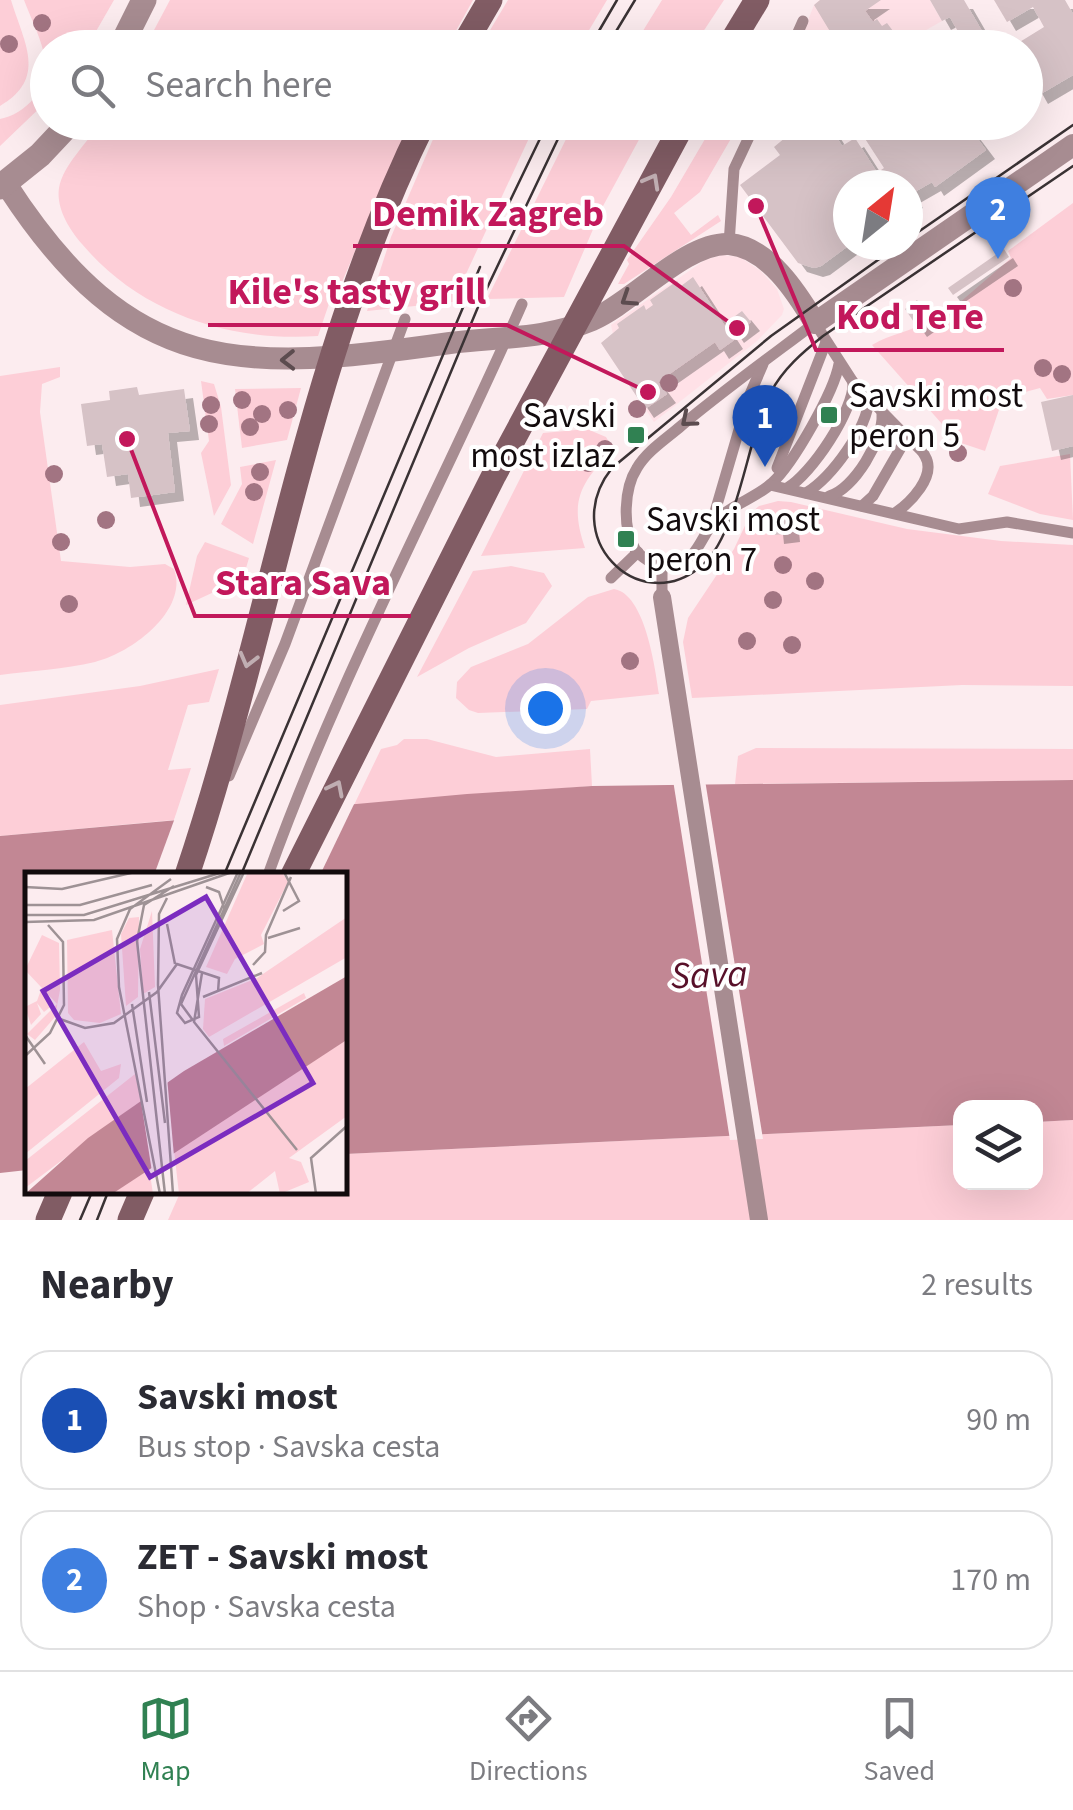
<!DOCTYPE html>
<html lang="en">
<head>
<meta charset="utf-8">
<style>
	:root { --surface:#fff; --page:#f7f7f7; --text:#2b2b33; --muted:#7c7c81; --line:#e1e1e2; --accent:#308152 }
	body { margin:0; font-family:"Source Sans 3",sans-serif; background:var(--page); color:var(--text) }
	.controls { position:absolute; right:30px; bottom:30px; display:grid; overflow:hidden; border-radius:20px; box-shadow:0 10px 40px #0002 }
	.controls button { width:90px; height:90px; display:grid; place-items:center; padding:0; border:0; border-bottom:2px solid var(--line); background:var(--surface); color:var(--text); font:50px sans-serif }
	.compass { position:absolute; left:833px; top:170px; width:90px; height:90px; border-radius:50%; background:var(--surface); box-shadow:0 10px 40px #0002; rotate:30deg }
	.you { position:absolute; left:545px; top:708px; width:35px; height:35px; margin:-25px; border:8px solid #fff; border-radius:50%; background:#1a73e8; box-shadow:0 0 0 15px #1a73e833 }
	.badge { display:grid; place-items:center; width:65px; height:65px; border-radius:50%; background:var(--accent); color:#fff; font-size:32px; font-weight:700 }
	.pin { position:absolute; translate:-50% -82px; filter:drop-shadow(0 2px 5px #0008) }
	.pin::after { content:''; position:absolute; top:52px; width:35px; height:30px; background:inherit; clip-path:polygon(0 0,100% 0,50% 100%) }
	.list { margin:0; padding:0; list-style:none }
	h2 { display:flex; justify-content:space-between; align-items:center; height:130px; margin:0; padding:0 40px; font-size:42px }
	h2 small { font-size:32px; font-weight:400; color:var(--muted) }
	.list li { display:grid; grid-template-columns:65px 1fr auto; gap:30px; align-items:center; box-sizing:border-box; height:140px; margin:0 20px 20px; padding:0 20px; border:2px solid var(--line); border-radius:30px }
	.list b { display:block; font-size:38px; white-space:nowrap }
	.list p { margin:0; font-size:32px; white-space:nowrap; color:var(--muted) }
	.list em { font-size:32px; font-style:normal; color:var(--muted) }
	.icon { flex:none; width:55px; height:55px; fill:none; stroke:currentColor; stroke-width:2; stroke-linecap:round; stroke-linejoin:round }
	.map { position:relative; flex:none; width:1073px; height:1220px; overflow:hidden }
	.search { position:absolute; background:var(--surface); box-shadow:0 10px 40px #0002; left:30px; right:30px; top:30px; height:110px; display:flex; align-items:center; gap:25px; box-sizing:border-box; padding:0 35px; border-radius:55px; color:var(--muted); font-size:38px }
	.sheet { height:450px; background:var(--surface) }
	nav { display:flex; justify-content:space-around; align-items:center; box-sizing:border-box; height:140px; border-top:2px solid var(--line); background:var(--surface); font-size:28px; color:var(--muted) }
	nav a { display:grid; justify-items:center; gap:5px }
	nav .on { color:var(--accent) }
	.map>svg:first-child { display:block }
</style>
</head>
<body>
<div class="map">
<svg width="1073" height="1220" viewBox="0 0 1073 1220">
	<defs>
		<filter id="shadow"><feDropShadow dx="9" dy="9" stdDeviation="0" flood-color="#0004"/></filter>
	</defs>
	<rect width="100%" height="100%" fill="#fcecef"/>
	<g fill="#ffe1e7">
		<path d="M820 0H930L942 21 896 47 797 48 814 5Z"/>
		<path d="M722 255 740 257 761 271 777 289 784 309 782 315 757 341 654 422 601 343 613 334 611 325 705 260Z"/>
	</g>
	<g fill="#fdced7">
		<path d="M0 0H11C24 43 48 78 0 106Z"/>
		<path d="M24 0H114L87 47 48 48 47 101 0 146V119C26 114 48 89 45 61 43 41 31 19 24 0Z"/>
		<path d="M170 0H473L447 47H145Z"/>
		<path d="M508 0H607L579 47H480Z"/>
		<path d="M662 0H724L693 47H633Z"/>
		<path d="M101 122H409V123L340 287 335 286 318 336C229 342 140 313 82 244 69 229 56 208 59 188 63 165 88 142 101 122Z"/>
		<path d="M715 122 740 123 700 192 674 213 691 235 718 215 721 221 624 284H618L629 264 627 260 671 197Z"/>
		<path d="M440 123H536L453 302 367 311 391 237Z"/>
		<path d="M574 123H648L603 206 564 297 487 299Z"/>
		<path d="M1073 203V395L1047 399 1040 388 1003 398 985 451 958 442 872 345C891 333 913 332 931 319L935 324 1011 258 1008 251Z"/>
		<path d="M60 367V377L42 384 40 412 61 561 130 567 165 564 174 569C189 610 132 653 95 662 64 669 31 671 0 675V376Z"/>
		<path d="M201 381 214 384 221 407 231 485 214 516 201 453 209 441Z"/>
		<path d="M301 388 287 440 242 448 235 389Z"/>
		<path d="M587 429 606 437 613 449C580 484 569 501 585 548L481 556 543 433Z"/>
		<path d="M1070 454 1073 520 1040 514 988 494 1000 466Z"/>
		<path d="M276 460 253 544 221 524 242 484 240 467Z"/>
		<path d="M778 501 791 502 907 529 1001 541 1073 545V686L962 685 692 698 683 642 688 618 734 549 751 513 759 506Z"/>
		<path d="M205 542 249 558 241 585 214 592 186 605 197 556Z"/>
		<path d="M511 566 544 573 552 586 526 623 469 648 417 677 473 571Z"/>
		<path d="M614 589C645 594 655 667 659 694L591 701 587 709 478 713 469 710 456 698 457 682 471 667 528 644 588 597Z"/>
		<path d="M219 669 209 702 188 705 168 770 191 768 174 820 0 836V705L140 686Z"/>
		<path d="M404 739H427L496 757 590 749 592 786 354 805 381 749 397 745Z"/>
		<path d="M756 748 1073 749V780L735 784 738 756Z"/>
		<path d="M1073 1120V1220H168L180 1193 345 1192V1154L960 1125V1182H1036V1122Z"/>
	</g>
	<path fill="#c28794" d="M1073 780V1120L1036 1122V1108H960V1125L345 1154V875H28L27 1170 0 1173V836L467 794 592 786Z"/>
	<g fill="#fcecef">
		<path d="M673 780H705L763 1139 730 1140Z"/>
		<path d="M356 800 320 875H154L176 815Z"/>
	</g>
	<g fill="#d6c2c6" filter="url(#shadow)">
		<path d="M820 0H881L865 11 873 22 877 19 882 26 887 23 902 43 896 48H840L814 5Z"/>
		<path d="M930 0H964L990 45 967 48 950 17 942 21Z"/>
		<path d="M994 0H1065L1073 14V75L1039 95 1026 72V48H1010L1044 27 1033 7 1007 22Z"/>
		<path d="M796 122H827L842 146 855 138 885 185H848V246L821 266 814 268 798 263 740 185 780 155 774 147 798 127Z"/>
		<path d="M871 122H965L986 150 935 187 932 182 911 194 914 199 908 203V185H890L881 170 884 168 860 131Z"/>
		<path d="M1004 249 1009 257 953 295 948 288Z"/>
		<path d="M693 277 734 340 720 350 715 342 658 382 667 394 645 409 601 343 619 328 617 324 644 305 646 310 653 305 650 300 677 281 681 286Z"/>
		<path d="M917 300 931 319 918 328 905 309Z"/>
		<path d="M742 311 751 322 735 334 727 322Z"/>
		<path d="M137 387 139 395 184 389 190 431 168 433 175 492 131 498 128 474 107 477 102 444 87 446 81 404 110 400 109 391Z"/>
		<path d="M1073 395V446L1052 451 1041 402Z"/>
		<path d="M789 513 791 533 775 535 773 515Z"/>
	</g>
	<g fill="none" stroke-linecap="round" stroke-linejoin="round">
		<g stroke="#a78c91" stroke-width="11">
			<path d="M791 48 803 21"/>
			<path d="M729 244 734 169 756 122"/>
			<path d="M839 364C834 392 793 464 772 483 758 497 732 504 715 521 700 537 699 558 675 565 660 569 644 561 635 549 622 528 624 488 637 468 647 451 666 439 681 426 724 390 770 357 815 323L853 382 907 437 873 496 862 506"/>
			<path d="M777 468 826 342"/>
			<path d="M770 485 959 529 1007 522 1073 533"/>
			<path d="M787 488C811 475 855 409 853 382"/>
			<path d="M806 493C832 477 867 429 869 399"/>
			<path d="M829 496C854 490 884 438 882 414"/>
			<path d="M895 513C910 503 937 476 925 456 922 449 912 443 907 437"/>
			<path d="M712 522 748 399 763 364"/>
			<path d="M611 578 638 552"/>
			<path d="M662 597V566"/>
			<path d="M229 776 285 644 405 319"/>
			<path d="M268 875C338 679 438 495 522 304"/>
		</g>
		<path stroke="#a78c91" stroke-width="18" d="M662 597 759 1220"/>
		<path stroke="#a78c91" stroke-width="22" d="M6 184C131 378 240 373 450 343 498 337 547 339 592 320 633 302 686 242 729 244 768 247 797 293 815 323L1073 145"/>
		<g stroke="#a78c91" stroke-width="25">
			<path d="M120 48 144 0"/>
			<path d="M0 187 40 155 71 122"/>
		</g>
		<g stroke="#815c64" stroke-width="25">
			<path d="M462 48 490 0"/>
			<path d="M728 48 757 0"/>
			<path d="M187 875C271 626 306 360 424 122"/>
			<path d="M293 875 494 475 684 122"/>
			<path d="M48 1220 60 1192"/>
			<path d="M130 1220 142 1192"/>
		</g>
		<g stroke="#3a3234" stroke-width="2.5">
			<path d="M589 48 617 0"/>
			<path d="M606 48 635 0"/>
			<path d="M509 203 548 122"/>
			<path d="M908 239 1073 125"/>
			<path d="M899 245 771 336 612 468C558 536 637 617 699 568 739 538 746 438 771 392 783 369 803 352 823 336L1073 166"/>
			<path d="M224 875 480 267"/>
			<path d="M241 875 478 307 566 122"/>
			<path d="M80 1220 92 1192"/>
			<path d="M97 1220 108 1192"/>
		</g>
	</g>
	<g fill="#a27482">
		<circle cx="42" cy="23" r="9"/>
		<circle cx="9" cy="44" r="9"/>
		<circle cx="1013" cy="288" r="9"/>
		<circle cx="1043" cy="368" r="9"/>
		<circle cx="1062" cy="374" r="9"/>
		<circle cx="669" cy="383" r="9"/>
		<circle cx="242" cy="400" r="9"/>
		<circle cx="211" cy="405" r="9"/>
		<circle cx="785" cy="406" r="9"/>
		<circle cx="637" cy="409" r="9"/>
		<circle cx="288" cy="410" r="9"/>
		<circle cx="262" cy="414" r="9"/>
		<circle cx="209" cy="424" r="9"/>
		<circle cx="250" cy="427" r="9"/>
		<circle cx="605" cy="449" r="9"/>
		<circle cx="958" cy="453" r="9"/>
		<circle cx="588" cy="463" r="9"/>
		<circle cx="260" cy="472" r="9"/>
		<circle cx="54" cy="474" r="9"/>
		<circle cx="254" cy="492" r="9"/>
		<circle cx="106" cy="520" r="9"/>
		<circle cx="61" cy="542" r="9"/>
		<circle cx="783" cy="565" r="9"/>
		<circle cx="815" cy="581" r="9"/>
		<circle cx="773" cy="600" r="9"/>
		<circle cx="69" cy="604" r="9"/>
		<circle cx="747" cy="641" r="9"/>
		<circle cx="792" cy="645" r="9"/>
		<circle cx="630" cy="661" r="9"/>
	</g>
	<defs><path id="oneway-chevron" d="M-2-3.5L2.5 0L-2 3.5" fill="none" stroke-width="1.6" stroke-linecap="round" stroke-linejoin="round" transform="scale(2.5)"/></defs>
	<g stroke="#c0aeb2">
		<use href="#oneway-chevron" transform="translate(652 181) rotate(-61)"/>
		<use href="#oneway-chevron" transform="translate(248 660) rotate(105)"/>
		<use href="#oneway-chevron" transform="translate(336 788) rotate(-63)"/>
	</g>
	<g stroke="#5c4c4f">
		<use href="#oneway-chevron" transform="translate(628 299) rotate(147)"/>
		<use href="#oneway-chevron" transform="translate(288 360) rotate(179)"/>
		<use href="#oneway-chevron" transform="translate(688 420) rotate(140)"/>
	</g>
	<g fill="#308152" stroke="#fff" stroke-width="4">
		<rect x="819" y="405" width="20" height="20" rx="5"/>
		<rect x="626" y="425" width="20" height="20" rx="5"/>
		<rect x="616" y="529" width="20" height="20" rx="5"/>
	</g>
	<g text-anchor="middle" stroke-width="8" stroke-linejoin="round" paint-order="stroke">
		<g font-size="35" fill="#120b0d" stroke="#fff" text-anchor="start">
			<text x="849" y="407">Savski most<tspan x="849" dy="40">peron 5</tspan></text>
			<text x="616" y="427" text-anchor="end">Savski<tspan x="616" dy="40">most izlaz</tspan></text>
			<text x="646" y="531">Savski most<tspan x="646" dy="40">peron 7</tspan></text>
		</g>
		<g font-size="38" font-style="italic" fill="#581029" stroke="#fff">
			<text transform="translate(709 974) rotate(-2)" y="13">Sava</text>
		</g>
	</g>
	<g transform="translate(25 872)">
		<rect width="322" height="322" fill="#fcecef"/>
		<path d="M223 0H257L263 10 236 63 239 72 210 87 202 102 181 95ZM127 39 130 115 118 122 115 77ZM114 45 113 125 101 134 96 62 104 46ZM322 45V85L184 165 178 157 180 127 232 106ZM87 58 96 142 75 151 49 148 43 141 42 68ZM17 63 34 71 35 118 30 145 10 168 2 162 32 132 0 98ZM17 115 29 132 19 140 12 131 16 142 6 153 0 135 12 129ZM279 121 281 126 199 174 198 167ZM322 166V244L264 286 276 290 284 310 255 322 250 299 221 322H154L149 278ZM59 170 76 199 96 192 94 206 0 282V217ZM110 202 116 229 0 316V289ZM124 295 128 322H87L96 315Z" fill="#fdced7"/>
		<path d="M322 104 320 169 87 322H0L63 266 159 199Z" fill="#c28794"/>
		<path d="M142 205 149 284 127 300 115 223Z" fill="#fcecef"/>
		<path fill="none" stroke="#9e9295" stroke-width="2.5" d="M213 0 157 123 152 141 160 151 174 145 171 103 219 0M0 15 37 17 110 0M181 15 194 20 199 36M142 26 134 42 133 113 148 322M0 33H55L127 13M258 39 274 29 259 0M0 43H59L198 0M0 50 69 48 207 0M142 52 150 92M243 66 275 56M228 93 240 80 241 63 266 5M177 101 169 150 272 278M124 120 140 251M178 125 237 101M107 132 122 230M35 147 60 156 89 151 132 120 152 92 194 106 193 120M167 147 156 132 216 0M0 163 20 192M0 184 25 161 39 133 38 70 23 53M135 322 94 115 92 67 105 37 146 7M140 322 112 69 119 33 149 14M291 322 286 286 323 253"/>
		<path fill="#7b2cbf" fill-opacity="0.15" stroke="#7b2cbf" stroke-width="5" d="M181 25 288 211 125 305 18 119Z"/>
		<rect width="322" height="322" fill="none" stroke="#120b0d" stroke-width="5"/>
	</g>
	<path fill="none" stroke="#c2185b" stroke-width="4" d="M737 328L624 246H353M648 392L507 325H208M756 206L816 350H1004M127 439L195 616H411"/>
	<g fill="#c2185b" stroke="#fff" stroke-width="4">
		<circle cx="737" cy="328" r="10"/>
		<circle cx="648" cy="392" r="10"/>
		<circle cx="756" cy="206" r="10"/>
		<circle cx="127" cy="439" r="10"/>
	</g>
	<g font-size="38" text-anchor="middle" font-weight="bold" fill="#c2185b" stroke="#fff" stroke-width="8" stroke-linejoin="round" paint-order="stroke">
		<text x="488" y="226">Demik Zagreb</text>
		<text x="357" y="304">Kile's tasty grill</text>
		<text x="910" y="329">Kod TeTe</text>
		<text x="303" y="595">Stara Sava</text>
	</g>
</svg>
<div class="controls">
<button><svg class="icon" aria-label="layers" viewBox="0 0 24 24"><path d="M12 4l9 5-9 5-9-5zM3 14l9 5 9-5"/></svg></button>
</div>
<svg class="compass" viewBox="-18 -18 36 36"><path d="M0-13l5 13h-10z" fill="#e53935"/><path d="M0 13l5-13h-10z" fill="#7c7c81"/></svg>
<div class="you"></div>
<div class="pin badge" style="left:765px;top:467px;background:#1a4fb4">1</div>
<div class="pin badge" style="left:998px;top:259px;background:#3f7fe0">2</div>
<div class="search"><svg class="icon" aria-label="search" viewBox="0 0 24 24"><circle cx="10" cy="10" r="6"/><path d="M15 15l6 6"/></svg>Search here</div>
</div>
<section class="sheet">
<h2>Nearby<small>2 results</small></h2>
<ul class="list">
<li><span class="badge" style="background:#1a4fb4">1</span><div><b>Savski most</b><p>Bus stop · Savska cesta</p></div><em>90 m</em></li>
<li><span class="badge" style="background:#3f7fe0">2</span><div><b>ZET - Savski most</b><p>Shop · Savska cesta</p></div><em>170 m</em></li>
</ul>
</section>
<nav>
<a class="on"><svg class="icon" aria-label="map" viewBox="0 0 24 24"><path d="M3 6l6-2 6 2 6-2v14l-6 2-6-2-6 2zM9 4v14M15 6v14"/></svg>Map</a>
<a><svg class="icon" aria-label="directions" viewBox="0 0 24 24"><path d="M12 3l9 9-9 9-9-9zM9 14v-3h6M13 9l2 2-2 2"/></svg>Directions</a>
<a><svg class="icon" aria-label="saved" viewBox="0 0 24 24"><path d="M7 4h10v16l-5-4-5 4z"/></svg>Saved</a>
</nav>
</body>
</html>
